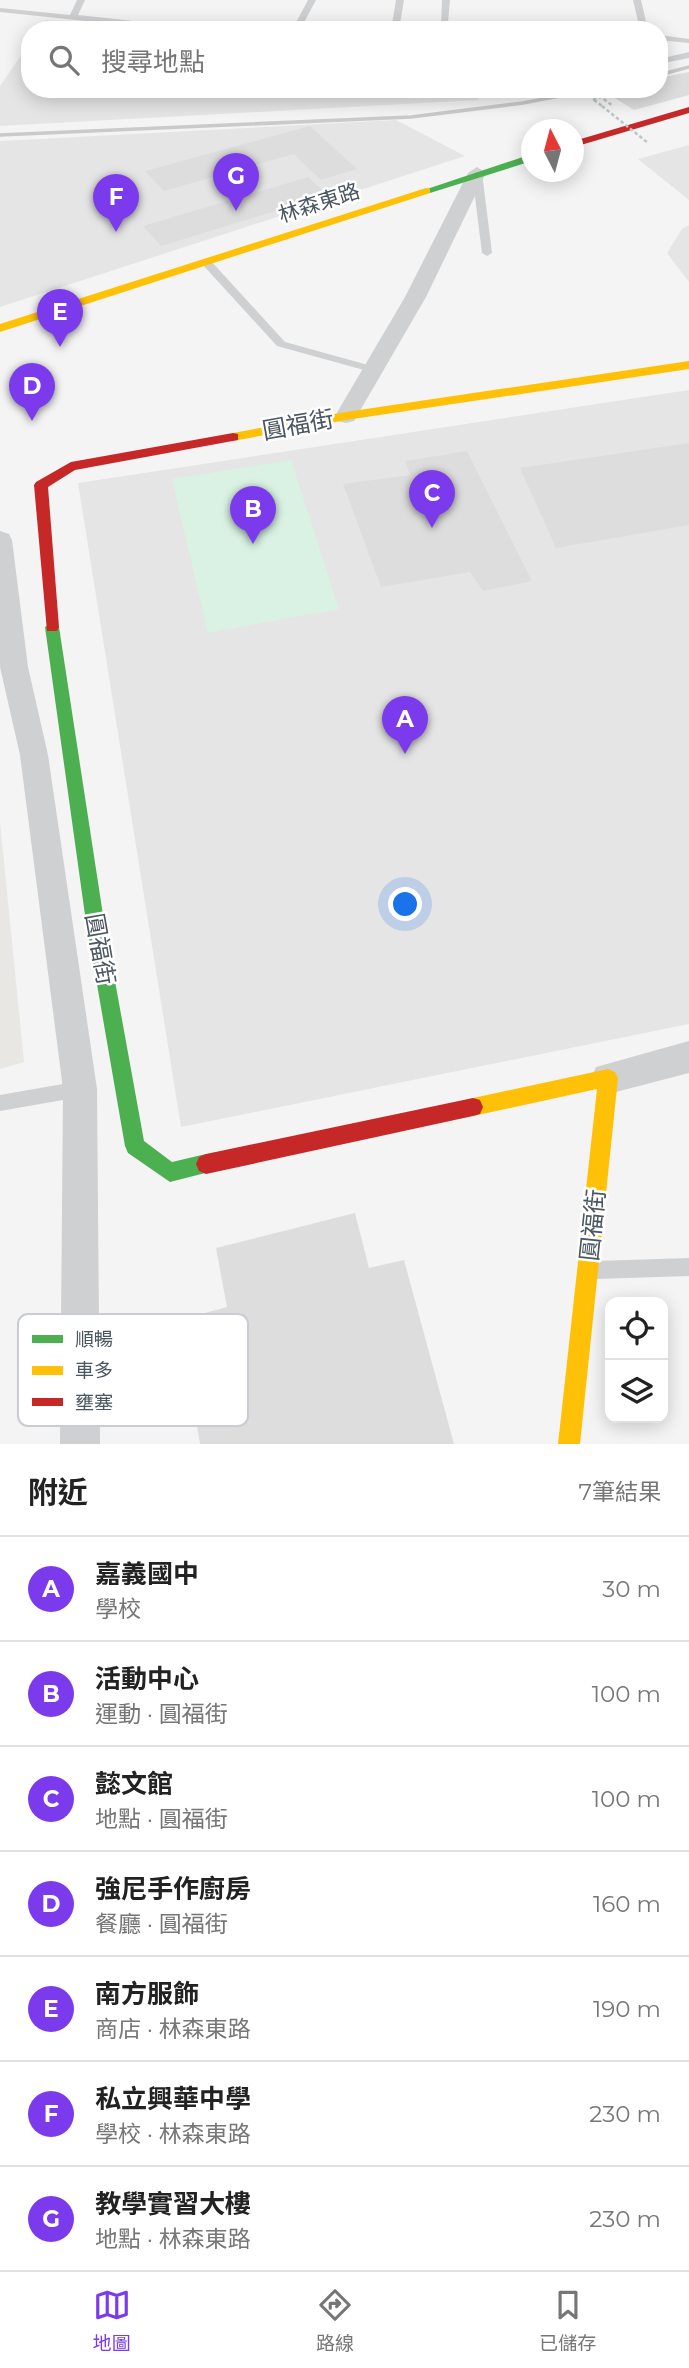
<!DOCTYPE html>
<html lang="zh-TW">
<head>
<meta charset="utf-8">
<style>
	:root { --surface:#fff; --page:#f2f2f2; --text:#222; --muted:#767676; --line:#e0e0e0; --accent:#7c3aed }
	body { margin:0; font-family:Montserrat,"Noto Sans TC",sans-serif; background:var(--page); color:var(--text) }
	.controls { position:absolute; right:21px; bottom:21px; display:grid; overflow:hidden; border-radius:14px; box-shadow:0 4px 18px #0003 }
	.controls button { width:63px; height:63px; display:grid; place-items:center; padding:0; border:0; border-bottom:2px solid var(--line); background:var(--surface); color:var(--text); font:35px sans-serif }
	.compass { position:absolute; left:521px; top:119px; width:63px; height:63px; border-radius:50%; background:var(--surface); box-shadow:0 4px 18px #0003; rotate:354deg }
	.you { position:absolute; left:406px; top:905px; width:24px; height:24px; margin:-18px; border:5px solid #fff; border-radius:50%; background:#1a73e8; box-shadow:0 0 0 10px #1a73e833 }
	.badge { display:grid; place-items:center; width:46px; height:46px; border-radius:50%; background:var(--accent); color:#fff; font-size:23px; font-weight:700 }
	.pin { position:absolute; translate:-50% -58px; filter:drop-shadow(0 2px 4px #0008) }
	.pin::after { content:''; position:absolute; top:37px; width:24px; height:21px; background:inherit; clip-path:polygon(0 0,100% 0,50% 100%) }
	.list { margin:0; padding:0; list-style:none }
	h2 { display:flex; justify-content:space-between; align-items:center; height:91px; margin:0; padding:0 28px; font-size:30px }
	h2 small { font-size:23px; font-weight:400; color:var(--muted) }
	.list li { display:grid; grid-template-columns:46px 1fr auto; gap:21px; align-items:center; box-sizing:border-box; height:105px; padding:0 28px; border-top:2px solid var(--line) }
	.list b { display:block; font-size:26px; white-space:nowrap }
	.list p { margin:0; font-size:23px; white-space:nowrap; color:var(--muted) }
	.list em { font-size:23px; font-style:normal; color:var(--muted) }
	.icon { flex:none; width:38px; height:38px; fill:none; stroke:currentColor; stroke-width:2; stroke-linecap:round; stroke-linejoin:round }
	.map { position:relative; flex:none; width:689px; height:1444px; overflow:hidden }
	.search { position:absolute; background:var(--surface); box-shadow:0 4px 18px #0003; left:21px; right:21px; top:21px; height:77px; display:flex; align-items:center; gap:18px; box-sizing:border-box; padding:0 24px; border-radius:28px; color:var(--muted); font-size:26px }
	.sheet { height:826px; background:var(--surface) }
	nav { display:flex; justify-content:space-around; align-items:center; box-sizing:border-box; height:98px; border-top:2px solid var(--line); background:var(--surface); font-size:19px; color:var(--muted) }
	nav a { display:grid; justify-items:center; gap:4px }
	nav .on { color:var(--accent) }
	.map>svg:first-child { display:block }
</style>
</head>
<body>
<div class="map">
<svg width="689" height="1444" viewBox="0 0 689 1444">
	<rect width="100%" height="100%" fill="#f4f4f4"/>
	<path fill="#e8e7e3" d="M0 822 24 1062 0 1069Z"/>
	<g fill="#e6e5e6">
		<path d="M45 20 144 30H38Z"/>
		<path d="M30 42V89H483L478 100 0 126V86Z"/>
		<path d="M396 120 465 156 0 307V141Z"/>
		<path d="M689 145V200L638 159Z"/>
		<path d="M689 225V282L667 253 682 229Z"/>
		<path d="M689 390V1024L181 1127 78 483Z"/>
	</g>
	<path fill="#d9f2e3" d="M291 460 339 609 208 633 172 479Z"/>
	<g fill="#ddddde">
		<path d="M689 72V95L634 110 605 92 659 89V78Z"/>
		<path d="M310 126 357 169 321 180 294 154 164 191 145 171Z"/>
		<path d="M308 177 328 195 161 246 143 226Z"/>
		<path d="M689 443V525L556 548 520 468Z"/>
		<path d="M467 451 532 581 483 591 470 572 381 587 343 484 410 475 405 461Z"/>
		<path d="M355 1213 369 1268 404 1260 454 1444H200L179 1320 227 1307 216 1248Z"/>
	</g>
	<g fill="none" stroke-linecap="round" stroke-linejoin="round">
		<g stroke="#bcc7c4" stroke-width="2.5" stroke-dasharray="3.5 2.5" stroke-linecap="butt">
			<path d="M593 100 601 97 613 106"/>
			<path d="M594 100 602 106"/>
		</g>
		<g fill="#ced0d2" fill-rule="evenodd">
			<path d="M77 0H85L78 15 198 28 202 30H171L0 12V8L70 15Z"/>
			<path d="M308 0H316L300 30H292Z"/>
			<path d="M396 0H404L399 30H391Z"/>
			<path d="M442 0H450L448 23 547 28 551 30 441 27Z"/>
			<path d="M633 0H641L648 30H640Z"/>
			<path d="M659 35 689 39V43L659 40Z"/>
			<path d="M689 52V58L659 64V59Z"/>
			<path d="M477 170 482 173 492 253 487 256 482 253 472 173Z"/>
			<path d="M206 259 210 260 285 342 379 368 381 370 375 373 277 346 202 264 201 262Z"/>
			<path d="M80 1081 86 1083 89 1089 86 1095 80 1097 0 1111V1095Z"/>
			<path d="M689 1258V1276L596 1279 589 1277 587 1270 589 1263 596 1261Z"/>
		</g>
		<g fill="#ced0d2" fill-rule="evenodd">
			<path d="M477 167 486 173 426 297 354 421 346 423 338 421 335 416 405 297 468 173Z"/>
			<path d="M0 531 9 534 12 540 28 667 48 755 97 1089 100 1444H60L63 1089 20 755 0 667Z"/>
			<path d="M689 1041V1073L608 1094 596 1089 591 1078 596 1067Z"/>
		</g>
		<g fill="#4caf50" fill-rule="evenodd">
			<path d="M532 154V161L430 193 421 191Z"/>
			<path d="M52 622 59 627 103 915 144 1141 172 1162 206 1154 213 1157 216 1164 213 1171 170 1182 128 1153 125 1146 85 915 45 627Z"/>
		</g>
		<g fill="#ffc107" fill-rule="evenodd">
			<path d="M426 188 430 189V193L0 332V324Z"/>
			<path d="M689 361V369L346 420 233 441 226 437 233 433 346 412Z"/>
			<path d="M608 1069 615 1072 618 1078 580 1444H558L597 1089 473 1116 466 1114 463 1107 466 1100 473 1098Z"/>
		</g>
		<g fill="#c62828" fill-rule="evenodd">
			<path d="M689 107V113L574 147V141Z"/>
			<path d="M233 433 238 434V440L75 470 48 487 59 627 57 631H47L34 485 36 482 71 462Z"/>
			<path d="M473 1098 480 1100 483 1107 480 1114 473 1116 206 1174 199 1171 196 1164 199 1157 206 1154Z"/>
		</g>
		<g stroke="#c9cacc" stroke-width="3.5">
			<path d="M659 75 689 67"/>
			<path d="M0 135 411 117 523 103 596 89"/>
		</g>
		<path stroke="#bcc7c4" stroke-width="2.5" stroke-dasharray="3.5 2.5" stroke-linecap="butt" d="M602 106 648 143"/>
	</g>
	<g text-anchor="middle" stroke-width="5" stroke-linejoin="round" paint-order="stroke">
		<g font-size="21" fill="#4a5661" stroke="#fff">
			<text transform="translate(319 203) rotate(-18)" y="7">林森東路</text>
		</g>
		<g font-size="24" fill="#4a5661" stroke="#fff">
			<text transform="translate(298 425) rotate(-10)" y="8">圓福街</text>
			<text transform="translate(100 949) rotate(80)" y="8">圓福街</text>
			<text transform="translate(593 1225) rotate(-84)" y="8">圓福街</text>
		</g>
	</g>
	<rect x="18" y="1314" width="230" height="112" rx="10" fill="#fff" stroke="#c9ccd0" stroke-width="2"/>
	<rect x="32" y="1335" width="31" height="8" fill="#4caf50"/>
	<rect x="32" y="1366" width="31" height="9" fill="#ffc107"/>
	<rect x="32" y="1398" width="31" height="8" fill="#c62828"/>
	<g font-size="19" fill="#4a5661">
		<text x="75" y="1346">順暢</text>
		<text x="75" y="1377">車多</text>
		<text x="75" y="1409">壅塞</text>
	</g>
</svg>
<div class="controls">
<button><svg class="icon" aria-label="locate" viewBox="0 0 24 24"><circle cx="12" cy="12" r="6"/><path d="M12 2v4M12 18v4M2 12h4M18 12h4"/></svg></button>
<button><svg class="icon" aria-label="layers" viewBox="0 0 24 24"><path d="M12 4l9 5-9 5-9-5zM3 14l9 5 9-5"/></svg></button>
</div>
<svg class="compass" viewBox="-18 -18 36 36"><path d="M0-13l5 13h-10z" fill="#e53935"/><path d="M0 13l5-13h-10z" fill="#767676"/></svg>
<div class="you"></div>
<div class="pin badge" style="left:405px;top:754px">A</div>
<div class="pin badge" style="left:253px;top:544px">B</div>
<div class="pin badge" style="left:432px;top:528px">C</div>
<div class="pin badge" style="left:32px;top:421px">D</div>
<div class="pin badge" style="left:60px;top:347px">E</div>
<div class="pin badge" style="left:116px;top:232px">F</div>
<div class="pin badge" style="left:236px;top:211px">G</div>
<div class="search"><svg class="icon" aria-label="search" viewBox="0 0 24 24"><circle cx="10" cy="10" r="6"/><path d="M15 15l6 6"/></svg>搜尋地點</div>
</div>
<section class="sheet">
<h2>附近<small>7筆結果</small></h2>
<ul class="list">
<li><span class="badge">A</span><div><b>嘉義國中</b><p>學校</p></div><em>30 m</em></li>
<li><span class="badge">B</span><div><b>活動中心</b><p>運動 · 圓福街</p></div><em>100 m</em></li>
<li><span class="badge">C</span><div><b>懿文館</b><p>地點 · 圓福街</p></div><em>100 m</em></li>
<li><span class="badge">D</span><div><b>強尼手作廚房</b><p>餐廳 · 圓福街</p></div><em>160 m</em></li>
<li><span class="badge">E</span><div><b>南方服飾</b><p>商店 · 林森東路</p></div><em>190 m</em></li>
<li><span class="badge">F</span><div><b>私立興華中學</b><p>學校 · 林森東路</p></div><em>230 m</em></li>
<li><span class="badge">G</span><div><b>教學實習大樓</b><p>地點 · 林森東路</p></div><em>230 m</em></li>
</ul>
</section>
<nav>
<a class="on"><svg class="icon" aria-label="map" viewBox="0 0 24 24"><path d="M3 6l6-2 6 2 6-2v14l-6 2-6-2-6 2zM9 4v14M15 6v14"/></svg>地圖</a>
<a><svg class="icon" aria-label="directions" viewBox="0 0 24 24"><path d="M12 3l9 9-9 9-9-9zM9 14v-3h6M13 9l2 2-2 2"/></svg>路線</a>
<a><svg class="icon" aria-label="saved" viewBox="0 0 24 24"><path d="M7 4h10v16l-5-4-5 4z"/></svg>已儲存</a>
</nav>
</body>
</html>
